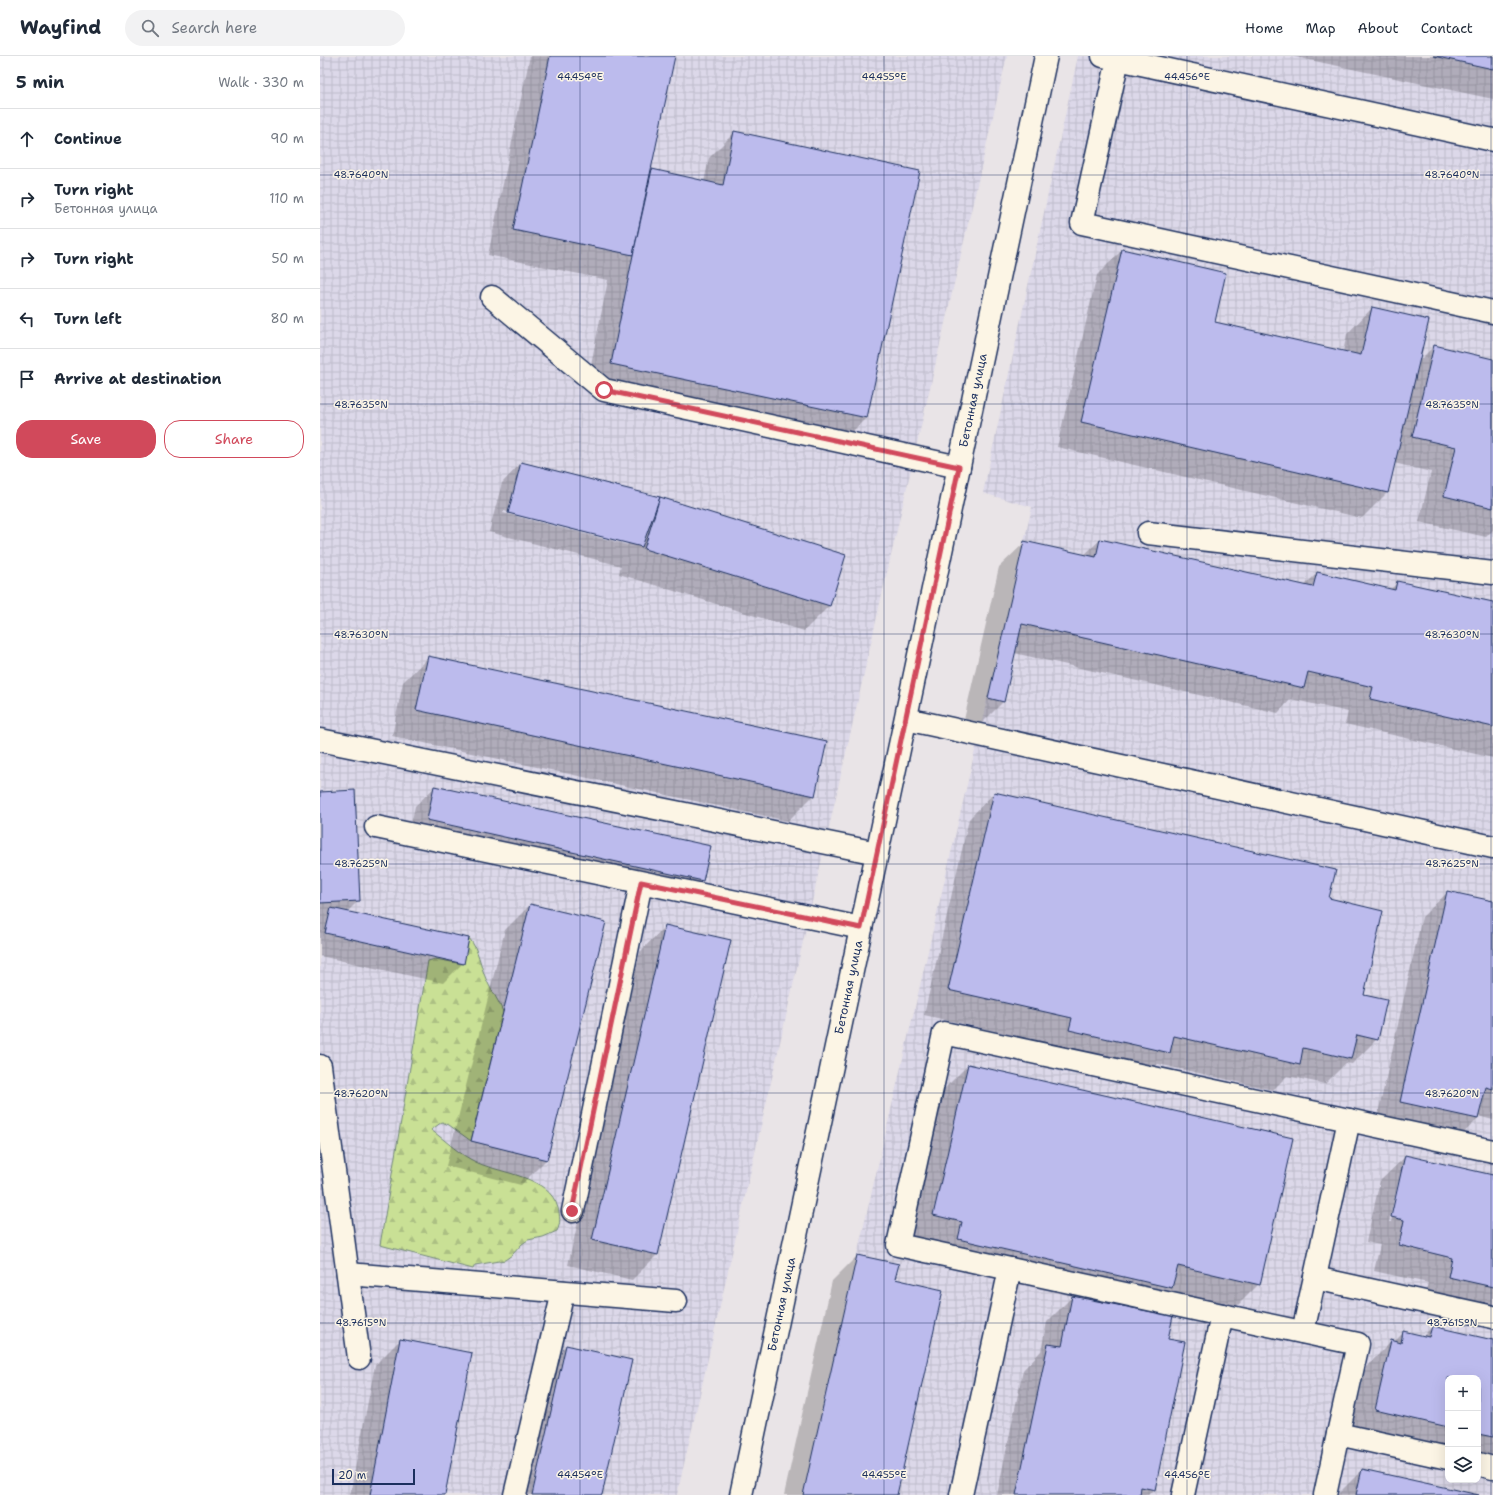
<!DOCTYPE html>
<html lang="en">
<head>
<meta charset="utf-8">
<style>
	:root { --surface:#fff; --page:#f2f2f3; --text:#1f2937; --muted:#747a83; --line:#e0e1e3; --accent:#d1495b }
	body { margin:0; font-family:"Shantell Sans",sans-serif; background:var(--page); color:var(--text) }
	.controls { position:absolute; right:12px; bottom:12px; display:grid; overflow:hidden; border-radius:8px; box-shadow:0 4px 16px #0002 }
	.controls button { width:36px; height:36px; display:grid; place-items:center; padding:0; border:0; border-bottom:1px solid var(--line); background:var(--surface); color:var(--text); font:20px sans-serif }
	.scale { position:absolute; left:12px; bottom:10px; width:83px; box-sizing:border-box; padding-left:4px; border:2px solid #1b2f5e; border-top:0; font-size:11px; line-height:14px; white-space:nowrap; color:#1b2f5e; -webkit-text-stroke:3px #fcf5e5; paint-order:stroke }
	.stop { position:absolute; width:12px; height:12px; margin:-9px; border:3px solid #d1495b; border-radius:50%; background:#fff }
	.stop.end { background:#d1495b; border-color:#fff; box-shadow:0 1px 4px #0008 }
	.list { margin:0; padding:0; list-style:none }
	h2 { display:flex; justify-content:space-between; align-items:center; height:52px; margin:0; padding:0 16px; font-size:17px }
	h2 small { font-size:13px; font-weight:400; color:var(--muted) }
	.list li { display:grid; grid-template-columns:26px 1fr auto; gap:12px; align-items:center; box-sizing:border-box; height:60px; padding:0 16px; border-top:1px solid var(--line) }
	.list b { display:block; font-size:15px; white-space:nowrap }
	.list p { margin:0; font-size:13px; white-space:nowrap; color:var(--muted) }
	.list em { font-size:13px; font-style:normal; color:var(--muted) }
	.actions { display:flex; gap:8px; padding:12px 16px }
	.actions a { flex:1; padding:9px 0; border:1px solid var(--accent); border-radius:16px; text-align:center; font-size:14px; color:var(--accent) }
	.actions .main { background:var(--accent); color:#fff }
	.icon { flex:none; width:22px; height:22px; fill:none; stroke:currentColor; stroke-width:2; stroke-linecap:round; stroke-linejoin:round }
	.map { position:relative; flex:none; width:1173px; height:1439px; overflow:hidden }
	header { display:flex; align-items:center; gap:24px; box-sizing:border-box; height:56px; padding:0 20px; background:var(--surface); border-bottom:1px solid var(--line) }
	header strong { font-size:19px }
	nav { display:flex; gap:22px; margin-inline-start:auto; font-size:14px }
	.search { width:280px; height:36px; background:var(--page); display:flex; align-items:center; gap:10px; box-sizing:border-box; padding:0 14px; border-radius:22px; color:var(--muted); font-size:15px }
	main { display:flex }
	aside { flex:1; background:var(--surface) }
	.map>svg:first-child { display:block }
</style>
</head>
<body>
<header>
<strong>Wayfind</strong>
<div class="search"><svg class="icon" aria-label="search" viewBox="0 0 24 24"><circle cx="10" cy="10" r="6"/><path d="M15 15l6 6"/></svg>Search here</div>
<nav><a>Home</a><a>Map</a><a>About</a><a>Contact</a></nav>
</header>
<main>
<aside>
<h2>5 min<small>Walk · 330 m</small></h2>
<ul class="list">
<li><svg class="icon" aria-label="ahead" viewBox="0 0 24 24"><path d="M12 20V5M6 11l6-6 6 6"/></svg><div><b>Continue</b></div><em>90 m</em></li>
<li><svg class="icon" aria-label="right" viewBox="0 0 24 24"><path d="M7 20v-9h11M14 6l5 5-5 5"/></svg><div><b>Turn right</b><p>Бетонная улица</p></div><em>110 m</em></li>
<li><svg class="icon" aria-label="right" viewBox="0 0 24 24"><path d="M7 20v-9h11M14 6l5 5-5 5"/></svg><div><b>Turn right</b></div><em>50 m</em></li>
<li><svg class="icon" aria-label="left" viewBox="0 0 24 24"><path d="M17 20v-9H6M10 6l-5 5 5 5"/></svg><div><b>Turn left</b></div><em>80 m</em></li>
<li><svg class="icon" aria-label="arrive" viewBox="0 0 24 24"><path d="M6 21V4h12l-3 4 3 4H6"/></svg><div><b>Arrive at destination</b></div></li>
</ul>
<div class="actions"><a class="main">Save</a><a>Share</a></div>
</aside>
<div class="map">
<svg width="1173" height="1439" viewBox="0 0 1173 1439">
	<defs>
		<pattern id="industrial-grid" width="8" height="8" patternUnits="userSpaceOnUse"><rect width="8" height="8" fill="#dcd8e9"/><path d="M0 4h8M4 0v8" fill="none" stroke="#bcbaca"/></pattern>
		<pattern id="forest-firs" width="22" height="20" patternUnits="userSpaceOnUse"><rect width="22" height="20" fill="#c9e095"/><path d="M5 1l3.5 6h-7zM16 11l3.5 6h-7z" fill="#acc083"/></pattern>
	</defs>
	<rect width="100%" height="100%" fill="#e9e4e7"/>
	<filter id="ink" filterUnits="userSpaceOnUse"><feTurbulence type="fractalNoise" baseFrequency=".025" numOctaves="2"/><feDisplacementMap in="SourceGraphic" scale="8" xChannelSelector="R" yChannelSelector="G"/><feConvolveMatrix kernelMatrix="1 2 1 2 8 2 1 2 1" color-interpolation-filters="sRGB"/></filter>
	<g filter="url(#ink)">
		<g fill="url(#industrial-grid)" fill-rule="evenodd">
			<path d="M0 0H687L563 534 357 1439H0Z"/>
			<path d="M758 0H1173V1439H483L537 1199 712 451 663 437ZM1128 1322H1158V1424H1128Z"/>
		</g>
		<path fill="url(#forest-firs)" stroke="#72887a" d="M149 882C159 894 160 909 166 923 171 935 179 944 183 956L151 1085 129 1069 122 1066 111 1074C128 1086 138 1098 158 1107 183 1118 229 1120 238 1152 240 1160 241 1167 237 1175L223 1181 208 1184 202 1188 192 1199 185 1204 155 1209 153 1213 60 1189 108 905 115 903 143 908Z"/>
		<g fill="#0003" fill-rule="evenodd">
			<path d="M210 0H354L329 118 333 114 384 126 389 102 415 76 546 362 521 387 266 333 288 224 168 199Z"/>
			<path d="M971 0H1173V43Z"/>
			<path d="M802 194 894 267 1023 296 1027 278 1052 252 1098 306 1114 290 1173 304V474L1166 481 1099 466 1111 416 1074 407 1067 437 1042 462 737 391 777 219Z"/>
			<path d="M201 407 339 442 525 499 509 550 484 575 299 518 301 510 169 476 182 427ZM184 455 308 487V489L183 457Z"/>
			<path d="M780 484 984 530 997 517 1070 534 1078 526 1173 547V702L1025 668 1028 656 971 643 958 657 694 597 683 646 658 671 643 668 679 511 705 486 764 499Z"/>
			<path d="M109 601 494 739 468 765 72 680 83 626Z"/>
			<path d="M115 731 382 824 363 844 88 783 95 750Z"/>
			<path d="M0 737 39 844 27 856 143 907 123 927 0 900Z"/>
			<path d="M674 737 1008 843 1057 983 1032 1008 1026 1007 1005 1028 967 1020 953 1034 838 1008 823 1022 724 1000 727 987 604 959 649 763Z"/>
			<path d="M1128 836 1173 846V1064L1158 1060V1063L1132 1088 1055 1071 1102 861Z"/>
			<path d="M210 849 226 1104 201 1129 126 1110 185 874Z"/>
			<path d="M345 870 338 1198 312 1224 248 1209 320 896Z"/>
			<path d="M648 1009 939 1228 913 1254 845 1238 827 1256 847 1283 834 1433 828 1439H677L703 1314 721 1295 727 1266 753 1240 614 1209 618 1191 588 1185 622 1035Z"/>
			<path d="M1086 1100 1173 1120V1262L1103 1246 1108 1227 1054 1215 1060 1189 1046 1186 1060 1125ZM1078 1128H1080L1071 1166H1069Z"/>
			<path d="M537 1200 574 1224 576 1439H464L512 1225Z"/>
			<path d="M1112 1271 1173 1285V1412L1158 1409V1322H1128V1402L1030 1379 1046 1311 1072 1285 1074 1286 1084 1276 1102 1281Z"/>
			<path d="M80 1284 124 1439H30L55 1309Z"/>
			<path d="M246 1290 281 1439H193L220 1315Z"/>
			<path d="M1042 1414 1155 1439H1017Z"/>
		</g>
		<g fill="#bcbbed" stroke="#1b2f5e">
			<path d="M230 0H355L313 199 193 174Z"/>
			<path d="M1113 0H1173V13Z"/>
			<path d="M414 75 600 115 547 362 291 308 313 199 332 113 403 129Z"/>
			<path d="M802 193 906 217 895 266 1041 299 1052 251 1109 264 1068 437 761 366Z"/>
			<path d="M1114 289 1173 303V452L1124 440 1136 391 1092 381Z"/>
			<path d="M201 406 340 441 322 491 188 457Z"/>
			<path d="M340 441 526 499 510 550 324 493Z"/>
			<path d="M780 483 993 531 997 516 1075 534 1077 525 1173 546V671L1050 643 1053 631 988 616 984 632 702 568 684 646 668 642 704 485 776 501Z"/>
			<path d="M108 600 507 685 495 740 96 654Z"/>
			<path d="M114 730 391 790 383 825 107 764Z"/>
			<path d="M35 734 40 845 0 847V736Z"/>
			<path d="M674 736 1016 814 1009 842 1063 855 1044 939 1067 944 1058 984 1037 979 1031 1003 983 992 980 1009 854 980 850 997 749 974 752 962 628 934Z"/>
			<path d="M1127 835 1173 845V1033L1166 1031 1158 1063 1080 1046Z"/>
			<path d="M210 848 286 866 227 1104 151 1085Z"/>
			<path d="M11 852 149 882 144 908 5 877Z"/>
			<path d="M345 869 411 884 338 1199 272 1184Z"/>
			<path d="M648 1008 973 1082 940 1229 858 1210 852 1232 638 1183 642 1166 613 1159Z"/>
			<path d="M1085 1099 1173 1119V1231L1128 1221 1132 1202 1079 1189 1084 1164 1071 1161Z"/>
			<path d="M537 1199 579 1208 575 1223 623 1234 577 1439H483Z"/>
			<path d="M752 1240 853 1260 848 1283 865 1286 835 1434 821 1431 820 1439H696L728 1288 742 1290Z"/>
			<path d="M1112 1270 1173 1284V1381L1158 1378V1322H1128V1371L1055 1354 1071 1284 1081 1287 1083 1275 1109 1281Z"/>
			<path d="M80 1283 152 1297 125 1439H50Z"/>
			<path d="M246 1289 312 1304 282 1439H212Z"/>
			<path d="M1042 1413 1159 1439H1036Z"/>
		</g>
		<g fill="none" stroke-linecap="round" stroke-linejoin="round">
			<defs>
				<g id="minor">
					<path d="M783 0 798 3 762 167 1173 256"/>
					<path d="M798 0V3L1173 84"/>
					<path d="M172 241 284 334 639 411"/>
					<path d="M828 477 1173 517"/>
					<path d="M586 663 1173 791"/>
					<path d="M0 684 557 797"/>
					<path d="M56 771 541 872"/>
					<path d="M0 1010 39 1302"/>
					<path d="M253 1155 321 827"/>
					<path d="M690 1213 578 1189 624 977 1173 1095"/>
					<path d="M28 1218 356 1245"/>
					<path d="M995 1222 1173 1261"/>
					<path d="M902 1259 1038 1288 1018 1378"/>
					<path d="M983 1276 1029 1064"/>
					<path d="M1158 1408 1173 1412"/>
					<path d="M195 1439 243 1236"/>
					<path id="s1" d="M421 1439 726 0"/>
					<path d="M641 1439 690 1213 902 1259 863 1439"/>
					<path d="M1005 1439 1018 1378 1128 1402"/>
				</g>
			</defs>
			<use href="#minor" stroke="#1b2f5e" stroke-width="25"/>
			<use href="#minor" stroke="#fcf5e5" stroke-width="22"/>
		</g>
	</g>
	<g fill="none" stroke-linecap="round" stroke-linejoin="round" filter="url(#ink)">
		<path stroke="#d1495b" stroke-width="5" d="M252 1155 321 826 541 872 639 411 284 334"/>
	</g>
	<path fill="none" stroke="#1b2f5e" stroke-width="1" stroke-opacity="0.45" d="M260 0V1439M564 0V1439M867 0V1439M1171 0V1439M0 119H1173M0 348H1173M0 578H1173M0 808H1173M0 1037H1173M0 1267H1173"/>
	<g text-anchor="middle" stroke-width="3" stroke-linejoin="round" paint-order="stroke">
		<g font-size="12" fill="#1b2f5e" stroke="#fcf5e5">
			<text dy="4" stroke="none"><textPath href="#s1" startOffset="1119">Бетонная улица</textPath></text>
			<text dy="4" stroke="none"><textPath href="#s1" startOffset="519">Бетонная улица</textPath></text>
			<text dy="4" stroke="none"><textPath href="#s1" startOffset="195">Бетонная улица</textPath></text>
		</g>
	</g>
	<g font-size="10" text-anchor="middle" fill="#1b2f5e" stroke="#fcf5e5" stroke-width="3" stroke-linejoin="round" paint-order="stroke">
		<text x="260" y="24">44.454°E</text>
		<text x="564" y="24">44.455°E</text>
		<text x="867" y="24">44.456°E</text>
		<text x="41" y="122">48.7640°N</text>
		<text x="1132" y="122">48.7640°N</text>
		<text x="41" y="352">48.7635°N</text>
		<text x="1132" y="352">48.7635°N</text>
		<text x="41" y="582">48.7630°N</text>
		<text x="1132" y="582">48.7630°N</text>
		<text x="41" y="811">48.7625°N</text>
		<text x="1132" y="811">48.7625°N</text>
		<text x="41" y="1041">48.7620°N</text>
		<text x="1132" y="1041">48.7620°N</text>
		<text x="41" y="1270">48.7615°N</text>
		<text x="1132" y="1270">48.7615°N</text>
		<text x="260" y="1422">44.454°E</text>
		<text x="564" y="1422">44.455°E</text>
		<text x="867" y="1422">44.456°E</text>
	</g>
</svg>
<div class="controls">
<button>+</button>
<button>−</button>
<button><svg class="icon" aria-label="layers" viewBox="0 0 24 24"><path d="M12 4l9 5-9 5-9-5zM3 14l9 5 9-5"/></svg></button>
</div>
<div class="scale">20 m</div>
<div class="stop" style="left:284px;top:334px"></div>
<div class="stop end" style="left:252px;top:1155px"></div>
</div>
</main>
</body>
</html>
